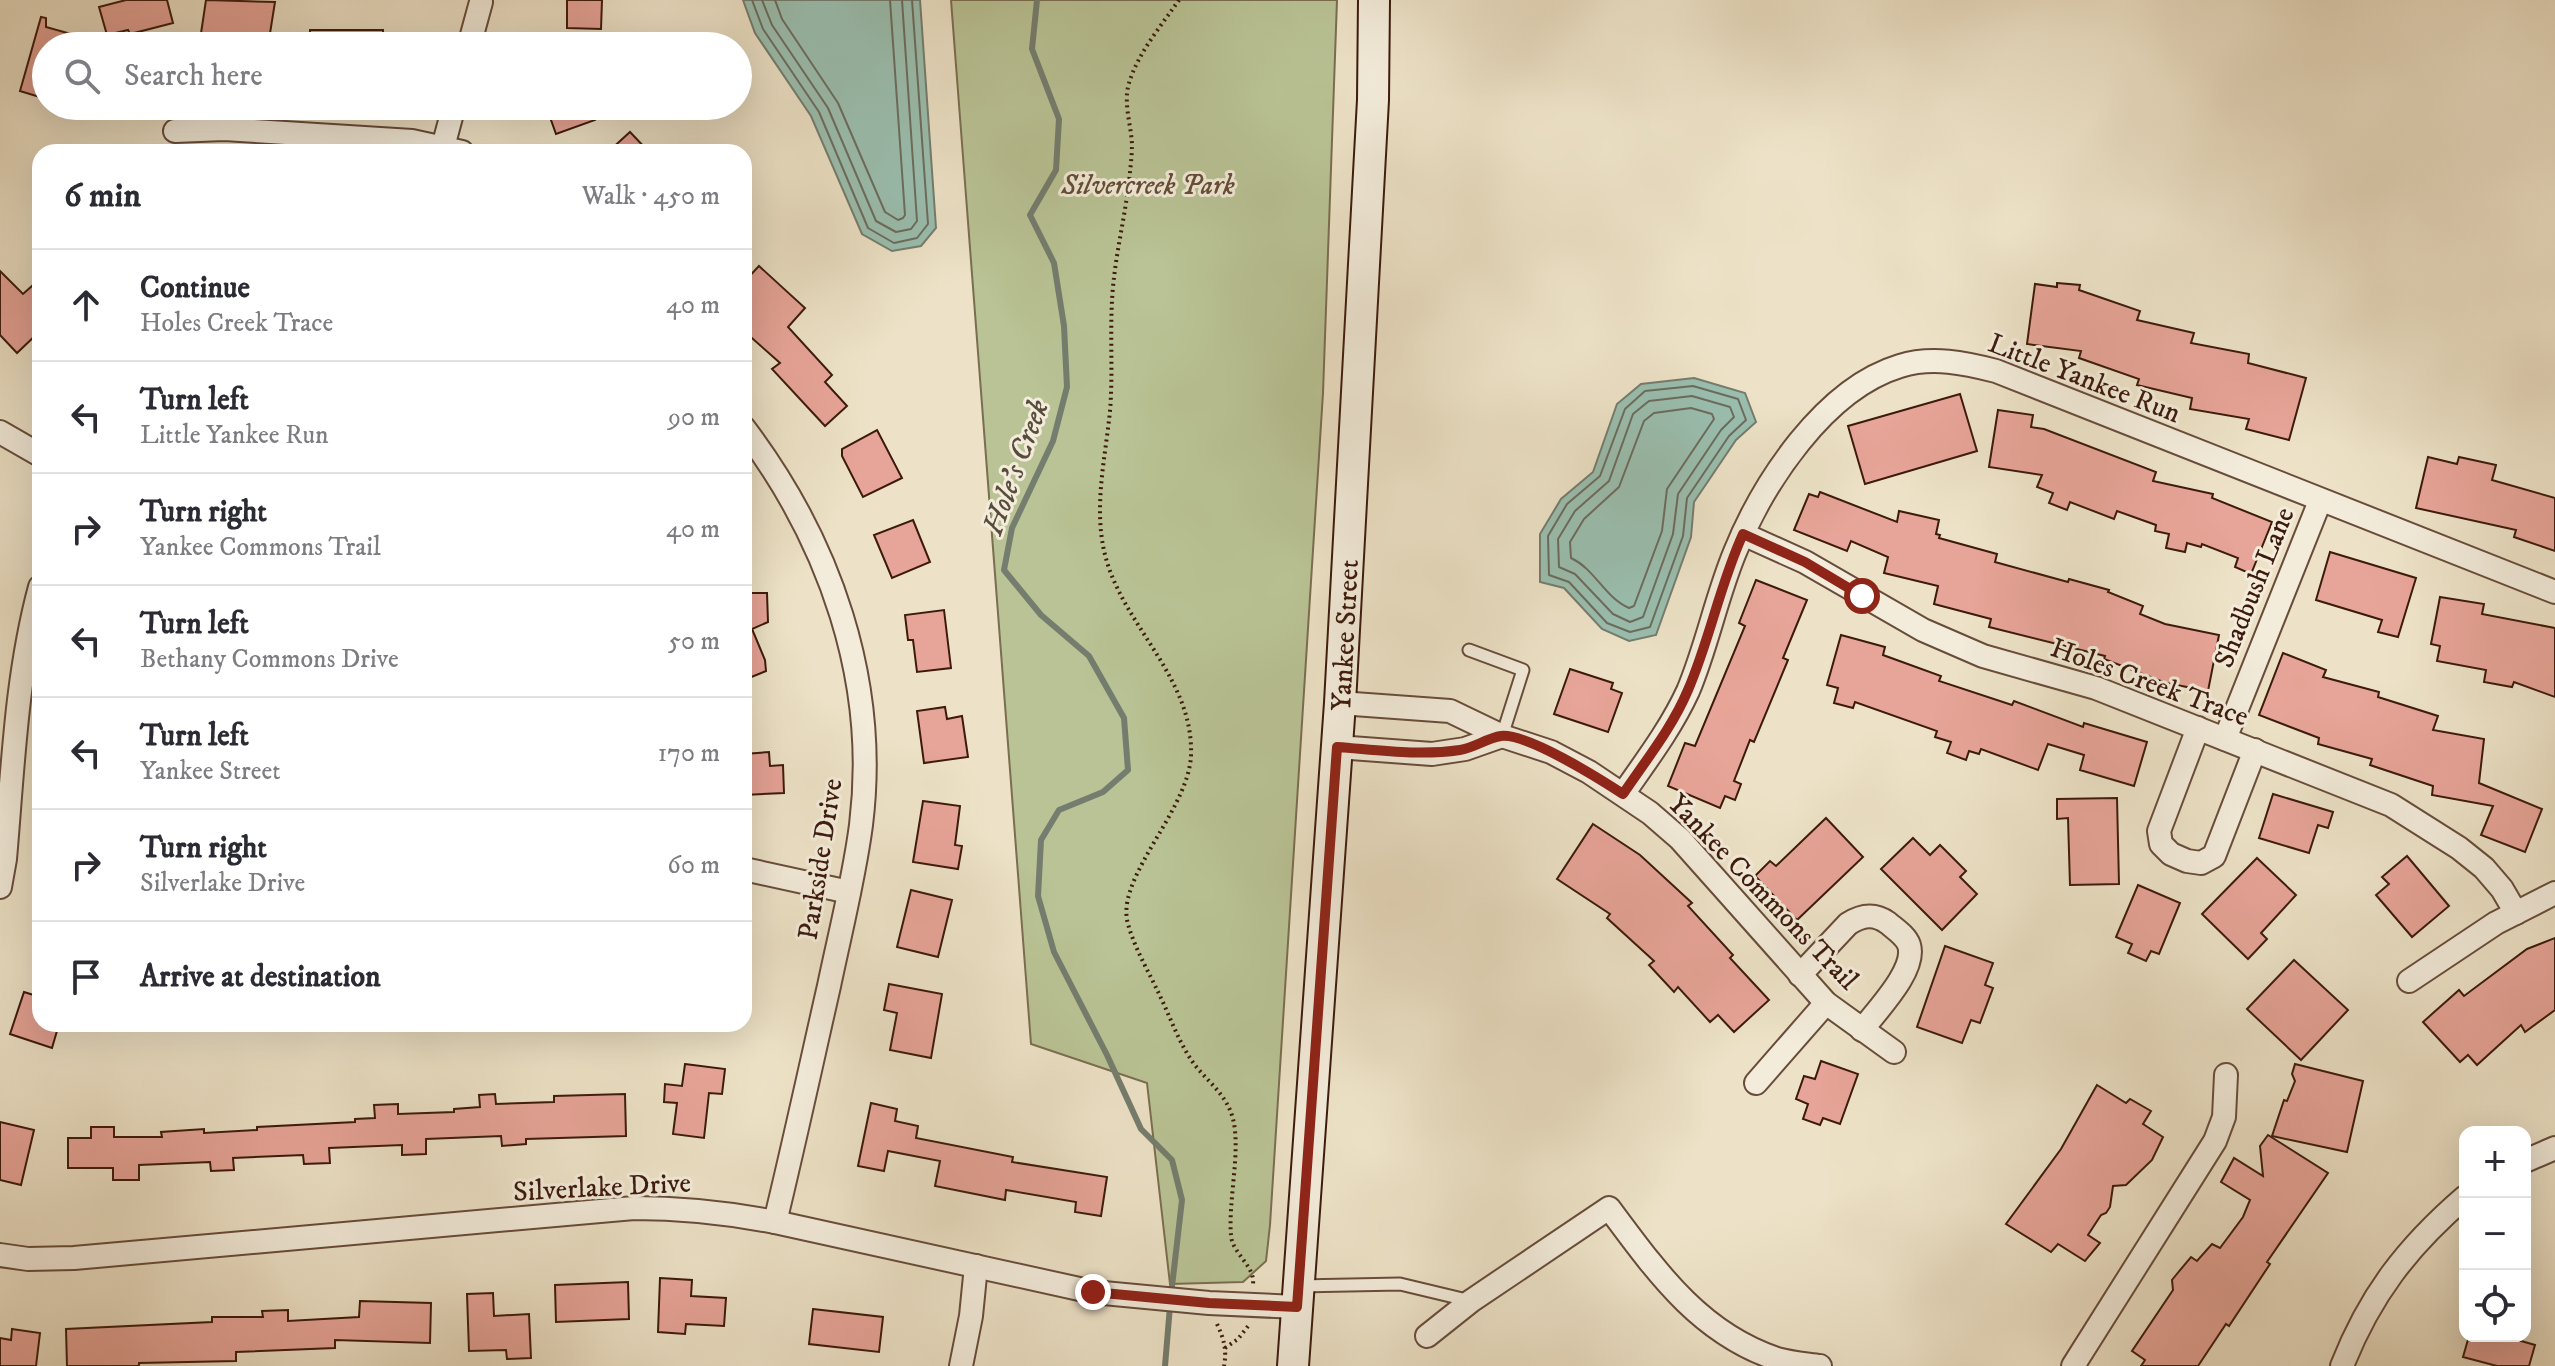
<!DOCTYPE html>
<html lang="en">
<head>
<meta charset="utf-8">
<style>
	:root { --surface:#fff; --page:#f2f2f3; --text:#2b2b33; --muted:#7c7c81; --line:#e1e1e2 }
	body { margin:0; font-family:"IM FELL DW Pica",serif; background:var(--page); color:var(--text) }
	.controls { position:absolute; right:24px; bottom:24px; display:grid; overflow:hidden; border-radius:16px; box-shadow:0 8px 32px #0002 }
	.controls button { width:72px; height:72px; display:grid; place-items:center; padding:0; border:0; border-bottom:2px solid var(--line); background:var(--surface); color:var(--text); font:40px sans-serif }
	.stop { position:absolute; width:24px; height:24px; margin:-18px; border:6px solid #8f2418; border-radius:50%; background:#fff }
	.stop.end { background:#8f2418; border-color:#fff; box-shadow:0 2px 8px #0008 }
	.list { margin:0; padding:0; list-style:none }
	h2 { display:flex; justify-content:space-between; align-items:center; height:104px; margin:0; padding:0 32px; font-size:34px }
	h2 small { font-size:26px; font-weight:400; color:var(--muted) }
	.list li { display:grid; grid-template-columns:52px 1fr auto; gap:24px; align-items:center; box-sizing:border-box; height:112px; padding:0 32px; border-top:2px solid var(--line) }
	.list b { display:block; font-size:30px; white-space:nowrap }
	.list p { margin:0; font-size:26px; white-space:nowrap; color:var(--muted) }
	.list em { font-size:26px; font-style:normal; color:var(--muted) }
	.icon { flex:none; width:44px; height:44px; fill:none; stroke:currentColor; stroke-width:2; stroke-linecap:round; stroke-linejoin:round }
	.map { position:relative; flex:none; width:2555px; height:1366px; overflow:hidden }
	.search { position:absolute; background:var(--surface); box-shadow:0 8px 32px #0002; left:32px; top:32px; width:720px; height:88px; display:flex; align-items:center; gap:20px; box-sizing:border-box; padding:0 28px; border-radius:44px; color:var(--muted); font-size:30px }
	.panel { position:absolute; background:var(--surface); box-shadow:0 8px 32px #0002; left:32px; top:144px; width:720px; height:888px; border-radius:24px }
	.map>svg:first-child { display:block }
</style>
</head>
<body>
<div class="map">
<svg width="2555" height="1366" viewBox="0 0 2555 1366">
	<rect width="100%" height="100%" fill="#ede2c7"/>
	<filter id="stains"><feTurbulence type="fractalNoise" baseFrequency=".0025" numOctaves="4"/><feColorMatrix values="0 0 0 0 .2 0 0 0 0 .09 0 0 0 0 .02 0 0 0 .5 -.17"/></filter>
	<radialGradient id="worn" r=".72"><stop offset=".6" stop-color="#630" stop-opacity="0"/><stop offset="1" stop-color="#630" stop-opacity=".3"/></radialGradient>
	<path fill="#b9c395" stroke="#7a6e50" stroke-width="2" d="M951 0H1337L1323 393 1270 1225 1266 1261 1243 1282 1170 1284 1147 1083 1031 1044Z"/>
	<g fill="#9abfb0" stroke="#747d6e" stroke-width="2">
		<path d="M743 0H920L936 228 921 246 892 251 862 234 811 116 755 33Z"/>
		<path d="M1694 378 1745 393 1756 422 1736 440 1694 502 1691 537 1656 635 1629 641 1602 629 1564 588 1540 582V534L1561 499 1593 472 1617 404 1641 384Z"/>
	</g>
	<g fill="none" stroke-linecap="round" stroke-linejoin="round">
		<g stroke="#6b6c5e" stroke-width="2">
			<path d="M752 0 763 29 819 112 868 228 894 243 917 238 928 224 912 0"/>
			<path d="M762 0 772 25 828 108 876 221 896 232 911 229 917 221 902 0"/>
			<path d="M775 0 782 19 838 103 885 212 898 220 903 218 905 215 890 0"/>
			<path d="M1693 386 1738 399 1746 420 1729 436 1687 498 1683 536 1650 627 1630 632 1607 623 1569 582 1549 575 1548 536 1567 504 1600 476 1625 409 1645 391Z"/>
			<path d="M1692 396 1730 407 1734 417 1721 430 1678 494 1673 534 1643 617 1630 622 1613 614 1575 574 1559 567 1558 539 1575 511 1609 481 1633 414 1649 401Z"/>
			<path d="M1691 408 1712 414 1714 419 1667 489 1662 531 1634 606 1629 608C1605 598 1595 569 1571 558L1570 542 1584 519 1619 487 1644 421 1654 413Z"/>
		</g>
		<g stroke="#747d6e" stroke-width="6">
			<path d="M1037 0 1032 49 1059 119 1056 170 1030 215 1054 263 1064 326 1067 387 1053 441 1012 528 1004 570 1041 615 1089 656 1124 718 1128 770 1103 792 1059 810 1041 840 1038 896 1054 952 1107 1055 1141 1129 1172 1160 1182 1200 1171 1295"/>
			<path d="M1165 1366 1170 1306"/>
		</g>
	</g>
	<g fill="#e7a498" stroke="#3c1a0c" stroke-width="2">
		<path d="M126 0H167L173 23 130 34 128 30 107 35 99 7Z"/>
		<path d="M206 0 275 2 268 46H237L200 40Z"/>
		<path d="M567 0H602L601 29 567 28Z"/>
		<path d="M41 17 46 18V27L96 41V46H46V99L20 91Z"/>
		<rect x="310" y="30" width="73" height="16"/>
		<path d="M546 106H590L595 120 556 134Z"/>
		<path d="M630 132 649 152H608Z"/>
		<path d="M759 266 805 308 788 327 832 375 825 382 847 406 825 426 772 369 780 363 744 331V282Z"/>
		<path d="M0 271 23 294 32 286 40 295V331L17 353 0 335Z"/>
		<path d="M2057 283 2080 285 2079 290 2140 311 2137 320 2194 333 2191 343 2249 354 2248 363 2306 378 2289 440 2246 429 2249 419 2190 409 2192 398 2137 385 2139 379 2079 358 2081 351 2027 344 2035 284 2057 287Z"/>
		<path d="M1960 394 1977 451 1865 484 1848 426Z"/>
		<path d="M1998 410 2033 415 2031 427 2044 429 2156 472 2153 481 2213 494 2212 498 2272 522 2251 574 2235 567 2238 558 2202 544 2201 547 2187 543 2185 552 2166 548 2169 534 2155 531 2156 525 2117 511 2114 519 2070 502 2067 510 2049 503 2053 493 2037 487 2042 475 1989 467Z"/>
		<path d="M877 430 902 478 863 497 842 456V449Z"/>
		<path d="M2428 457 2457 464 2459 457 2496 465 2492 480 2555 498V551L2514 537 2516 530 2416 508Z"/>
		<path d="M1820 492 1897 522 1899 511 1939 520 1936 534 1940 535 1939 538 1997 554 1995 562 2068 582 2069 579 2109 590 2108 592 2143 606 2140 614 2165 624 2219 635 2208 691 2166 683 2104 659 2105 656 1989 627 1991 619 1934 604 1938 586 1884 573 1888 557 1851 541 1847 551 1794 530 1809 494 1818 497Z"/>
		<path d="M913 520 930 562 892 578 874 535Z"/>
		<path d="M2330 552 2416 578 2398 637 2378 632 2382 620 2316 600Z"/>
		<path d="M1756 580 1807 600 1783 658 1788 660 1754 742 1750 740 1734 781 1741 784 1735 800 1725 796 1720 808 1668 786 1685 743 1695 746 1745 626 1739 623Z"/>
		<path d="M744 593H767L768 622 752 629 765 660 766 671 744 680Z"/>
		<path d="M2440 597 2484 604 2482 614 2555 628V697L2514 682 2512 687 2484 682 2486 670 2437 661 2440 646 2431 644Z"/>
		<path d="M944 610 951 668 917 672 913 640H908L905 615Z"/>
		<path d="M1841 635 1885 647 1883 655 1941 676 1939 681 2012 705 2014 701 2083 727 2084 723 2147 742 2134 786 2080 770 2084 755 2048 744 2038 770 1981 749 1979 754 1969 751 1966 760 1947 753 1951 742 1935 737 1937 731 1855 702 1853 708 1834 703 1838 688 1827 685Z"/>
		<path d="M2283 653 2326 670 2323 677 2379 692 2378 697 2438 716 2433 730 2484 739 2479 783 2542 809 2525 852 2481 835 2493 806 2432 795 2433 786 2370 765 2372 759 2318 744 2319 738 2259 715Z"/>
		<path d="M1570 669 1613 683 1611 689 1622 693 1608 732 1554 714Z"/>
		<path d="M945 707 947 719 962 716 968 757 924 763 917 711Z"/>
		<path d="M769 752 770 766 783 765 784 793 744 795V754Z"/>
		<path d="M2273 794 2333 812 2328 828 2318 825 2309 853 2259 838Z"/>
		<path d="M2117 798 2119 884 2070 885 2068 818 2057 819V799Z"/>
		<path d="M923 801 960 806 955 845 962 846 958 869 913 862Z"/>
		<path d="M1826 818 1863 857 1797 920 1755 876 1770 861 1776 866Z"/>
		<path d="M1593 824 1640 855 1692 903 1688 906 1733 955 1730 958 1769 1000 1734 1032 1718 1015 1710 1022 1678 987 1674 992 1649 965 1654 961 1607 918 1610 914 1557 879Z"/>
		<path d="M1913 838 1930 855 1940 845 1966 871 1960 877 1977 894 1942 930 1881 869Z"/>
		<path d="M2407 856 2449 906 2412 937 2376 895 2389 884 2382 877Z"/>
		<path d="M2257 858 2296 895 2261 933 2267 939 2248 959 2202 914Z"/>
		<path d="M2138 885 2180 903 2159 954 2151 951 2146 961 2128 953 2132 944 2116 937Z"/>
		<path d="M911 890 952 900 938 957 897 947Z"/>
		<path d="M2555 938V1010L2525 1032 2521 1025 2477 1065 2468 1055 2460 1062 2423 1022 2459 990 2464 996 2527 949Z"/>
		<path d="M1945 946 1993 963 1985 985 1993 988 1980 1023 1971 1020 1962 1043 1917 1027Z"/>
		<path d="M2294 960 2348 1010 2301 1060 2247 1009Z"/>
		<path d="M889 984 942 994 931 1058 890 1050 897 1013 884 1010Z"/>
		<path d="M24 992 40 997V1024H59L52 1048 10 1034Z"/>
		<path d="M1821 1061 1858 1074 1840 1124 1823 1118 1820 1125 1803 1119 1808 1104 1796 1099 1804 1076 1815 1079Z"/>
		<path d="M685 1064 725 1069 722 1094 709 1093 704 1138 673 1134 677 1103 664 1102 665 1084 682 1086Z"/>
		<path d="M2295 1064 2363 1081 2347 1152 2272 1136 2284 1100 2287 1101 2295 1081 2292 1074Z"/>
		<path d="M2097 1085 2126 1103 2130 1099 2151 1111 2143 1124 2163 1137 2152 1160 2126 1185 2113 1186 2110 1207 2106 1213 2101 1215 2088 1235 2100 1243 2085 1261 2058 1244 2051 1252 2006 1224 2061 1149Z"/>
		<path d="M495 1094 496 1104 554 1102V1096L625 1094 626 1136 526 1139V1144L502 1146 501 1136 426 1139V1154L402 1155V1145L329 1148 330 1163 304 1164 303 1155 233 1158 234 1170 211 1171 210 1162 139 1165V1180H113V1168H68V1138H91V1127H114V1137H162L161 1132 204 1129V1133L257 1130V1127L355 1122V1119L375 1118 374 1105 398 1104V1114L454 1112V1109L480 1107 479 1095Z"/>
		<path d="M871 1103 897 1109 895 1121 918 1126 916 1138 1013 1157 1012 1162 1107 1177 1101 1216 1075 1212 1076 1202 1006 1190 1005 1200 935 1186 940 1161 888 1151 884 1171 858 1166Z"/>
		<path d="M0 1122 34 1130 21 1185 0 1180Z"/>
		<path d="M2268 1135 2328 1173 2267 1262 2270 1264 2229 1326 2226 1324 2198 1366H2141L2145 1360 2132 1351 2173 1290 2172 1280 2176 1275 2191 1257 2197 1261 2212 1244 2220 1248 2243 1217 2250 1200 2221 1182 2234 1158 2263 1176 2260 1146Z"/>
		<path d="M660 1278 692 1280 691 1296 726 1298 724 1326 686 1324 685 1334 658 1332Z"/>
		<path d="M628 1282 629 1319 556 1322 555 1285Z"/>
		<path d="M493 1293 494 1316 529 1314 531 1358 507 1359 506 1350 469 1351 467 1294Z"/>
		<path d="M360 1301 431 1303 430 1343 335 1340V1348L236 1352V1361L139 1363V1366H67L66 1329 212 1322V1317H263L262 1311 288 1310V1321L359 1317Z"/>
		<path d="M813 1309 883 1317 879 1352 809 1344Z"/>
		<path d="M12 1329 40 1333 36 1366H0V1338L11 1340Z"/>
		<path d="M2469 1336H2504L2535 1345 2529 1366H2497L2463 1357Z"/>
	</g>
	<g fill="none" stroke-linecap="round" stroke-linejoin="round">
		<defs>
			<g id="lane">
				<path d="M1469 650 1523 670 1502 736"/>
				<path d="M1299 1286 1400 1284 1471 1301"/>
			</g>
			<g id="street">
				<path d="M469 46 481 2"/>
				<path d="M175 131 224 129 412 141 462 152"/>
				<path d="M443 147 454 106"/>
				<path d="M744 428C830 542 879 681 861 825 854 879 840 933 829 986 811 1065 794 1144 775 1222"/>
				<path d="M0 432 40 455"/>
				<path d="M1743 534 1805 562 1923 630 1983 656 2096 688 2391 805 2459 848 2484 868 2502 889 2516 913"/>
				<path d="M1340 703 1450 711 1502 736 1551 752 1589 772 1650 813 1680 839 1826 1003 1894 1052"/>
				<path d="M2198 728 2159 831 2161 844 2171 854 2187 861 2201 863 2214 856 2255 750"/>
				<path d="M2225 739 2320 501"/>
				<path d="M1337 747 1432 754 1465 749 1502 736"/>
				<path d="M1623 794C1646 761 1671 728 1688 691 1707 646 1716 598 1735 552 1763 483 1824 389 1900 366 1932 356 1965 363 1996 371L2555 592"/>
				<path d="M744 869 849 892"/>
				<path d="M0 887 5 859C13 768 16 676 40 587"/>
				<path d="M1800 975 1848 924C1862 915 1874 913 1888 923 1895 929 1906 936 1909 945 1917 970 1876 1011 1862 1030"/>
				<path d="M2409 981 2496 923 2555 893"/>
				<path d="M1756 1083 1826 1003"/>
				<path d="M2525 1161 2555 1148"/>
				<path d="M0 1255 28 1259 74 1258 634 1208C683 1208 728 1213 775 1222L1093 1292 1209 1303 1297 1307"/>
				<path d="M1427 1336 1471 1301 1609 1208C1656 1271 1699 1333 1777 1359 1791 1363 1806 1364 1820 1366"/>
				<path d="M961 1366 971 1316 976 1266"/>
				<path d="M2073 1366 2215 1141 2224 1117 2226 1075"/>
				<path d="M2342 1366C2370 1295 2407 1247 2465 1197"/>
			</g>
			<path id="secondary" d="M1293 1366 1340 703 1373 100 1374 0"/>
		</defs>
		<use href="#lane" stroke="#684c3b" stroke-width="15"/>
		<use href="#street" stroke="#684c3b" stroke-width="26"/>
		<use href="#secondary" stroke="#3c1a0c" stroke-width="34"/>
		<g stroke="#3c1a0c" stroke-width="4" stroke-dasharray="2 4" stroke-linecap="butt">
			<path d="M1179 0C1161 26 1138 53 1129 83 1123 103 1131 124 1132 144 1132 153 1131 163 1130 172 1126 215 1114 258 1112 301 1110 338 1113 375 1110 411 1105 461 1092 513 1107 562 1127 629 1194 680 1191 756 1188 810 1119 874 1127 920 1133 946 1149 972 1160 996 1171 1019 1179 1043 1194 1064 1208 1082 1227 1095 1233 1119 1241 1151 1228 1201 1231 1236 1233 1254 1255 1266 1253 1284"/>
			<path d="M1217 1324C1224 1339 1227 1350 1224 1366"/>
			<path d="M1225 1348 1238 1339 1249 1325"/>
		</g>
		<use href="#lane" stroke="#f3ecdb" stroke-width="11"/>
		<use href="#street" stroke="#f3ecdb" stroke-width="22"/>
		<use href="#secondary" stroke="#f3ecdb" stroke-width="30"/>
	</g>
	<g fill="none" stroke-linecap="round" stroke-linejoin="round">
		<path stroke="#8f2418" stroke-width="10" d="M1093 1292 1209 1303 1297 1307 1337 747C1378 750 1419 756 1460 750 1474 748 1487 738 1501 736 1527 733 1600 779 1623 794 1646 760 1672 728 1688 690 1710 639 1720 584 1743 534L1805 562 1862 596"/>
	</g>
	<g text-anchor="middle" stroke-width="6" stroke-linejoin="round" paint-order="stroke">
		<g font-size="28" font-style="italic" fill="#624d35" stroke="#f3ecdb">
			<text x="1148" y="194">Silvercreek Park</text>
		</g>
		<g font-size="28" fill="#3c1a0c" stroke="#f3ecdb">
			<text transform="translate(2085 377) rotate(21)" y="10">Little Yankee Run</text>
			<text transform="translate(2253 587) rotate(-68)" y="10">Shadbush Lane</text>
			<text transform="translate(1344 635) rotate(-87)" y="10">Yankee Street</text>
			<text transform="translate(2150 681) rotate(20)" y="10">Holes Creek Trace</text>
			<text transform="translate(819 859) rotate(-81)" y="10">Parkside Drive</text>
			<text transform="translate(1764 891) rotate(46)" y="10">Yankee Commons Trail</text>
			<text transform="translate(602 1186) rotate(-3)" y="10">Silverlake Drive</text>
		</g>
		<g font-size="30" font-style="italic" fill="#584c3d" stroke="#f3ecdb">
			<text transform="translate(1015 467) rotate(-70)" y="10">Hole's Creek</text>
		</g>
	</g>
	<rect width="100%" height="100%" filter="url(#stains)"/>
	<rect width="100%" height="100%" fill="url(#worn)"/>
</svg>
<div class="controls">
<button>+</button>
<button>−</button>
<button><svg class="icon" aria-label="locate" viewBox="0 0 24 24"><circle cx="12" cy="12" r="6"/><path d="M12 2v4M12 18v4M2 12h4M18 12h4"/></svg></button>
</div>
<div class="stop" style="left:1862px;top:596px"></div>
<div class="stop end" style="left:1093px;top:1292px"></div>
<div class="search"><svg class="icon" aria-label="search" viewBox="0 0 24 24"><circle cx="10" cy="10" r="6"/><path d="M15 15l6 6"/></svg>Search here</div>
<section class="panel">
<h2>6 min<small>Walk · 450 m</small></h2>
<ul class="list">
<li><svg class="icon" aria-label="ahead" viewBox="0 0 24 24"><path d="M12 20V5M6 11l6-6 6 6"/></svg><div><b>Continue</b><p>Holes Creek Trace</p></div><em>40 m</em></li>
<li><svg class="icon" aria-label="left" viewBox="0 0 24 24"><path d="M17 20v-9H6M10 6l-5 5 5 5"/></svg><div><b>Turn left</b><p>Little Yankee Run</p></div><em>90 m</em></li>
<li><svg class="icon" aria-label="right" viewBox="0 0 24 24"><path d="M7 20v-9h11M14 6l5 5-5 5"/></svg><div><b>Turn right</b><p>Yankee Commons Trail</p></div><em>40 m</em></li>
<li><svg class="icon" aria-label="left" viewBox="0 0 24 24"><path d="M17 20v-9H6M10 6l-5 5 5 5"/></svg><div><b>Turn left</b><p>Bethany Commons Drive</p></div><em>50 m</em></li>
<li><svg class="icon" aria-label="left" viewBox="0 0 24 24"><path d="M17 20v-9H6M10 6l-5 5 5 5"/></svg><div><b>Turn left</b><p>Yankee Street</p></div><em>170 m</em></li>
<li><svg class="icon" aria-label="right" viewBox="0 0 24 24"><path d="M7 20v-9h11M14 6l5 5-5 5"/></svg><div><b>Turn right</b><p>Silverlake Drive</p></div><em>60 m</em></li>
<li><svg class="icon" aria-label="arrive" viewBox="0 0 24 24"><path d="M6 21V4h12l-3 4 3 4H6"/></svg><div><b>Arrive at destination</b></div></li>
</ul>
</section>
</div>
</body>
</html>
